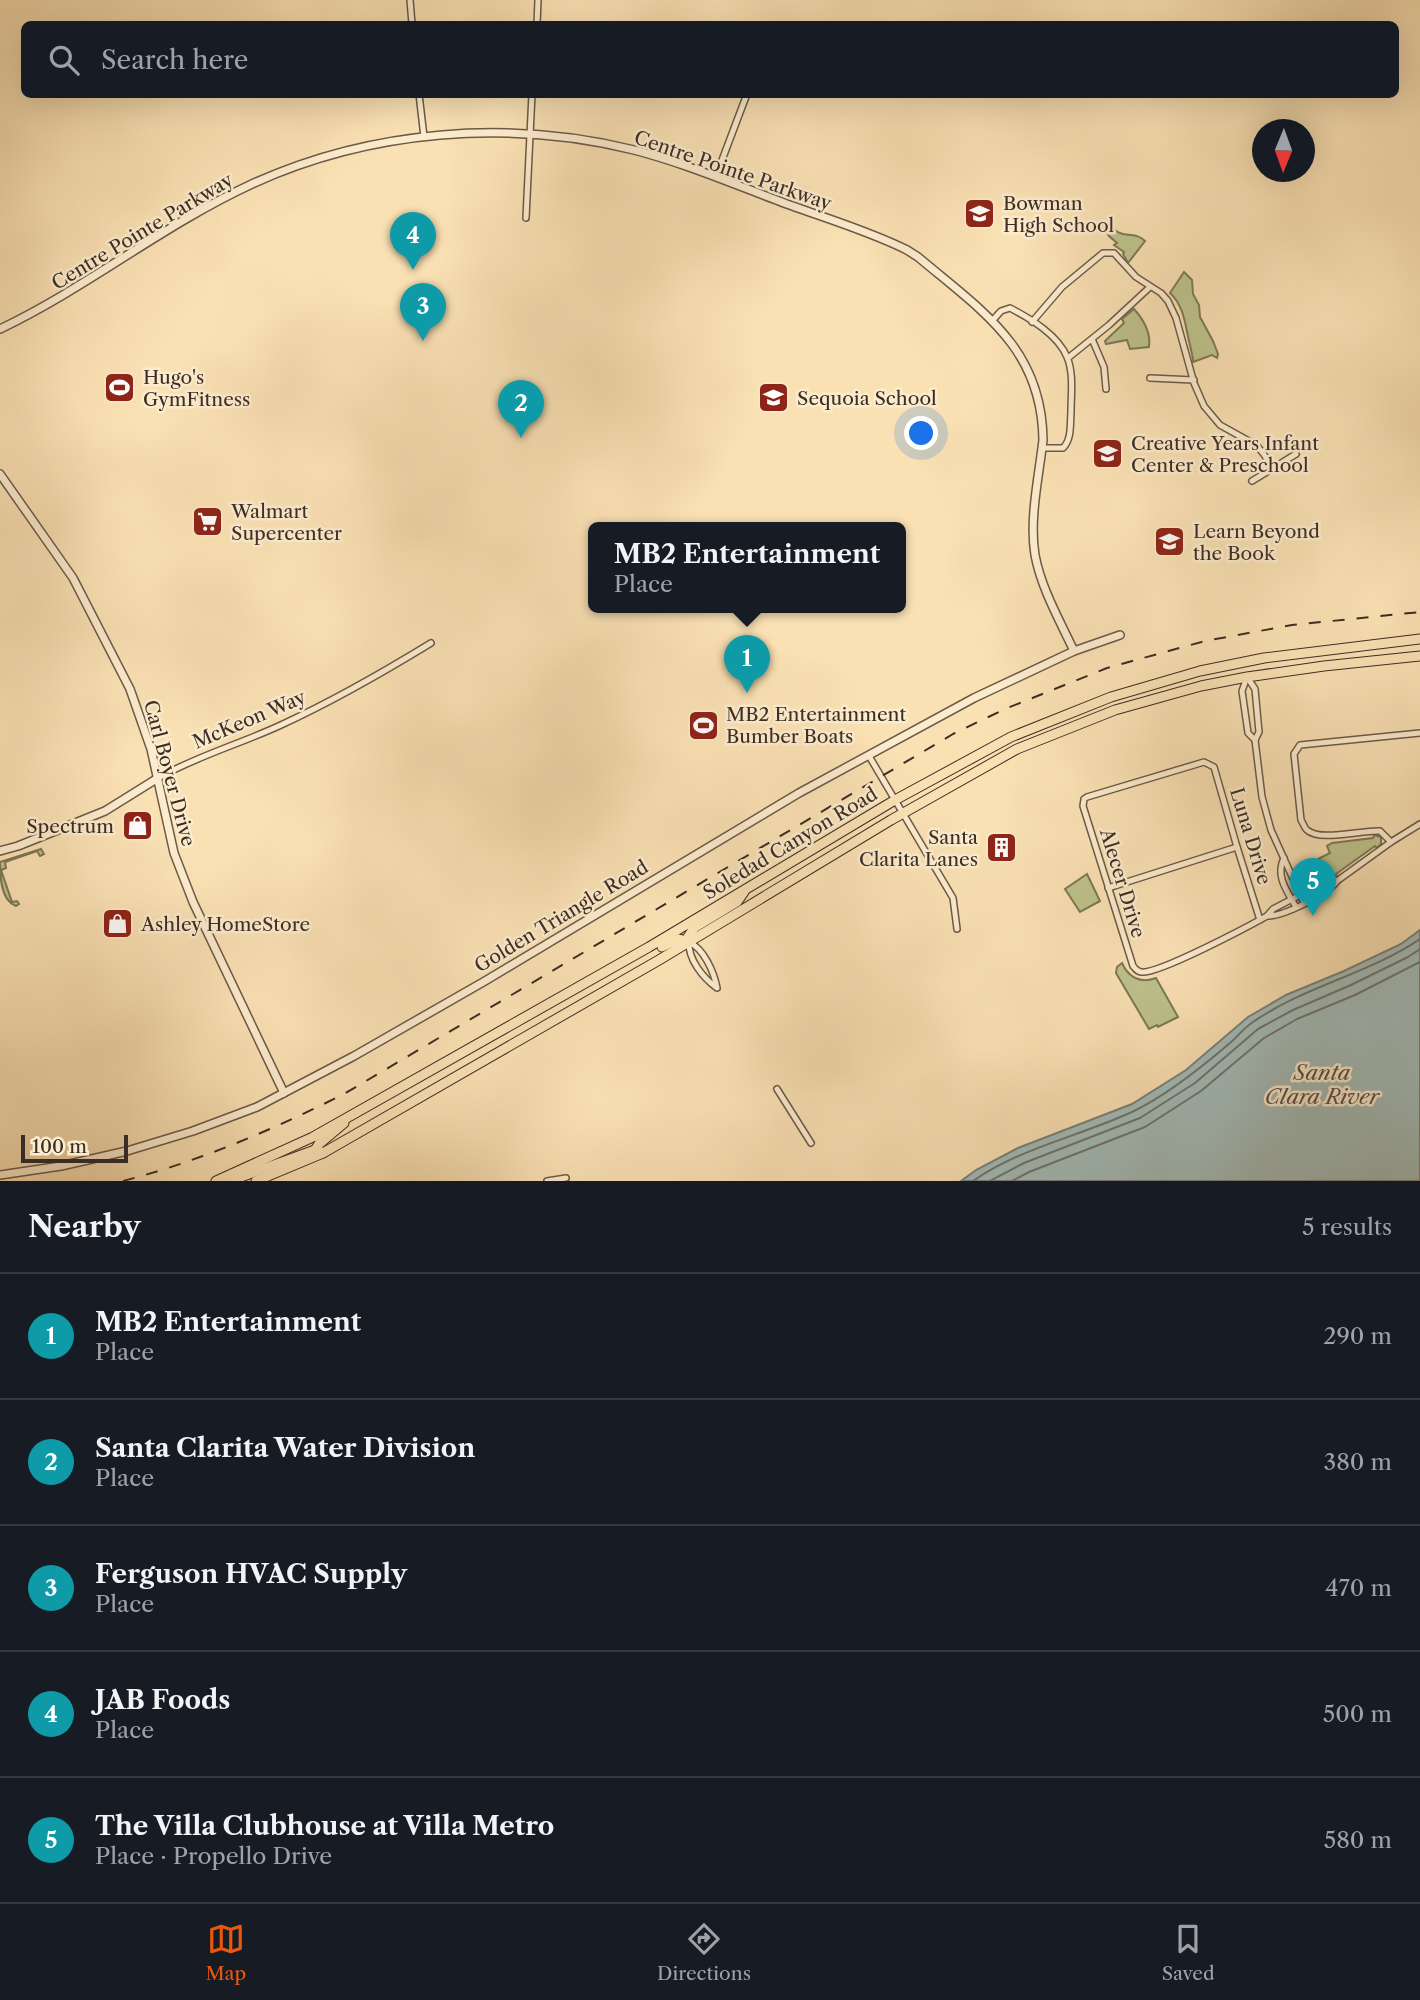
<!DOCTYPE html>
<html lang="en">
<head>
<meta charset="utf-8">
<style>
	:root { --surface:#171b24; --page:#20242c; --text:#f1f3f6; --muted:#9ea1a6; --line:#363941; --accent:#ea580c }
	body { margin:0; font-family:"Libre Caslon Text",serif; background:var(--page); color:var(--text) }
	.compass { position:absolute; left:1252px; top:119px; width:63px; height:63px; border-radius:50%; background:var(--surface); box-shadow:0 7px 28px #0002; rotate:181deg }
	.scale { position:absolute; left:21px; bottom:18px; width:107px; box-sizing:border-box; padding-left:7px; border:4px solid #3c2d24; border-top:0; font-size:19px; line-height:24px; white-space:nowrap; color:#3c2d24; -webkit-text-stroke:5px #fcecce; paint-order:stroke }
	.you { position:absolute; left:922px; top:434px; width:24px; height:24px; margin:-18px; border:5px solid #fff; border-radius:50%; background:#1a73e8; box-shadow:0 0 0 10px #1a73e833 }
	.badge { display:grid; place-items:center; width:46px; height:46px; border-radius:50%; background:var(--accent); color:#fff; font-size:23px; font-weight:700 }
	.pin { position:absolute; translate:-50% -58px; filter:drop-shadow(0 2px 4px #0008) }
	.pin::after { content:''; position:absolute; top:37px; width:24px; height:21px; background:inherit; clip-path:polygon(0 0,100% 0,50% 100%) }
	.popup { position:absolute; left:588px; top:522px; width:318px; height:91px; box-sizing:border-box; display:grid; place-content:center; border-radius:10px; background:var(--surface); filter:drop-shadow(0 2px 5px #0005); font-size:23px; white-space:nowrap; color:var(--muted) }
	.popup b { font-size:26px; color:var(--text) }
	.popup::after { content:''; position:absolute; left:50%; top:100%; margin-left:-14px; border:14px solid transparent; border-top-color:var(--surface) }
	.list { margin:0; padding:0; list-style:none }
	h2 { display:flex; justify-content:space-between; align-items:center; height:91px; margin:0; padding:0 28px; font-size:30px }
	h2 small { font-size:23px; font-weight:400; color:var(--muted) }
	.list li { display:grid; grid-template-columns:46px 1fr auto; gap:21px; align-items:center; box-sizing:border-box; height:126px; padding:0 28px; border-top:2px solid var(--line) }
	.list b { display:block; font-size:26px; white-space:nowrap }
	.list p { margin:0; font-size:23px; white-space:nowrap; color:var(--muted) }
	.list em { font-size:23px; font-style:normal; color:var(--muted) }
	.icon { flex:none; width:38px; height:38px; fill:none; stroke:currentColor; stroke-width:2; stroke-linecap:round; stroke-linejoin:round }
	.map { position:relative; flex:none; width:1420px; height:1181px; overflow:hidden }
	.search { position:absolute; background:var(--surface); box-shadow:0 7px 28px #0002; left:21px; right:21px; top:21px; height:77px; display:flex; align-items:center; gap:18px; box-sizing:border-box; padding:0 24px; border-radius:10px; color:var(--muted); font-size:26px }
	.sheet { height:721px; background:var(--surface) }
	nav { display:flex; justify-content:space-around; align-items:center; box-sizing:border-box; height:98px; border-top:2px solid var(--line); background:var(--surface); font-size:19px; color:var(--muted) }
	nav a { display:grid; justify-items:center; gap:4px }
	nav .on { color:var(--accent) }
	.map>svg:first-child { display:block }
</style>
</head>
<body>
<div class="map">
<svg width="1420" height="1181" viewBox="0 0 1420 1181">
	<rect width="100%" height="100%" fill="#fae1b4"/>
	<filter id="stains"><feTurbulence type="fractalNoise" baseFrequency=".00286" numOctaves="4"/><feColorMatrix values="0 0 0 0 .2 0 0 0 0 .09 0 0 0 0 .02 0 0 0 .5 -.17"/></filter>
	<radialGradient id="worn" r=".72"><stop offset=".6" stop-color="#630" stop-opacity="0"/><stop offset="1" stop-color="#630" stop-opacity=".3"/></radialGradient>
	<g fill="#bec38d" stroke="#7d7858" stroke-width="2">
		<path d="M1102 223C1110 226 1115 232 1123 234 1132 236 1138 234 1145 241L1128 263 1123 254 1124 252 1114 245 1117 243 1109 236Z"/>
		<path d="M1184 272 1192 280 1193 294 1199 305 1200 317 1213 341 1218 354 1217 358 1212 355 1193 362C1193 356 1191 351 1190 345 1185 326 1185 307 1170 293Z"/>
		<path d="M1134 309C1143 319 1151 333 1149 347L1130 349 1127 340 1106 344 1105 341 1124 323 1122 319Z"/>
		<path d="M1374 835 1381 837V844L1377 848 1375 846 1336 874 1337 876 1315 883 1314 880 1325 874 1318 859 1330 853 1327 846 1332 843 1373 838Z"/>
		<path d="M41 849 44 854 40 856 37 851 5 862 6 868 1 870 12 902 17 901 19 904 16 906C1 901 0 877 0 862Z"/>
		<path d="M1087 874 1100 901 1080 912 1065 889Z"/>
		<path d="M1122 963C1128 977 1140 984 1156 978L1178 1017 1158 1027 1157 1025 1149 1029 1116 973 1117 967Z"/>
	</g>
	<g fill="#a2bbb8" stroke="#79827d" stroke-width="2">
		<path d="M704 713 712 720 714 730 710 734 697 735 694 732 693 715Z"/>
		<path d="M1420 930V1181H961L976 1170 1018 1148 1132 1104 1186 1070 1248 1017 1286 995 1344 971 1401 944Z"/>
	</g>
	<g fill="none" stroke-linecap="round" stroke-linejoin="round">
		<g stroke="#6f746e" stroke-width="2">
			<path d="M973 1181C1022 1147 1081 1136 1134 1111 1167 1095 1202 1067 1230 1043 1238 1036 1245 1027 1253 1022 1305 986 1368 974 1420 939"/>
			<path d="M990 1181 1024 1163 1140 1118 1195 1083 1258 1029 1293 1010 1351 985 1408 957 1420 949"/>
			<path d="M1012 1181 1029 1172 1145 1127 1201 1091 1264 1038 1297 1019 1355 995 1420 962"/>
		</g>
		<defs>
			<g id="minor">
				<path d="M410 0 412 24"/>
				<path d="M537 24 538 0"/>
				<path d="M419 94 424 137"/>
				<path d="M716 176 747 94"/>
				<path d="M526 218 532 94"/>
				<path d="M992 321 1001 311 1010 308C1031 319 1058 335 1067 357 1074 373 1071 395 1071 412 1070 424 1072 439 1063 448H1042"/>
				<path d="M1032 322 1062 287 1103 253H1114L1136 277 1161 293 1168 301 1176 318 1194 383 1204 406 1220 425 1256 445 1263 453 1273 469"/>
				<path d="M1092 339 1104 367 1106 389"/>
				<path d="M1068 358 1109 325 1150 287"/>
				<path d="M1150 378 1194 380"/>
				<path d="M1252 481 1296 454"/>
				<path d="M1247 677 1242 691 1248 733 1255 740 1262 797 1271 830 1304 903"/>
				<path d="M1247 677 1255 689 1259 732 1255 740"/>
				<path d="M869 756 953 898 957 929"/>
				<path d="M158 778C197 756 240 744 281 725 333 701 382 673 431 643"/>
				<path d="M1391 842 1380 831C1361 830 1320 842 1307 830 1305 829 1302 821 1301 820L1294 754 1300 745 1420 733"/>
				<path d="M1284 858C1275 876 1287 891 1296 907"/>
				<path d="M1329 880 1337 881C1329 894 1282 917 1267 916L1273 909Z"/>
				<path d="M1337 881 1391 842 1420 824"/>
				<path d="M1108 888 1237 847"/>
				<path d="M1260 920 1237 847 1214 767 1204 762 1087 797 1084 799 1083 806 1133 966C1136 969 1136 971 1141 972 1157 975 1249 926 1267 916"/>
				<path d="M689 942C704 949 714 972 717 988 703 978 688 959 689 942Z"/>
				<path d="M777 1089 811 1143"/>
				<path d="M547 1181 566 1178"/>
			</g>
			<g id="tertiary">
				<path d="M0 329C88 287 163 225 252 184 370 130 508 119 634 150 684 163 731 183 779 201 821 217 867 230 907 250L918 257C982 311 1042 348 1043 440 1039 476 1029 519 1035 555 1041 588 1060 621 1074 651"/>
				<path d="M0 474 73 578 130 689 151 749 174 853 193 902 284 1093"/>
				<path d="M0 851 18 846 105 811 158 778"/>
				<path d="M0 1175 61 1166 127 1151 193 1131 257 1107 354 1056 485 981 799 793 974 698 1074 651 1120 635"/>
			</g>
			<g id="primary">
				<path d="M662 947 679 939 689 942 688 937 694 928 737 902 744 892"/>
				<path d="M314 1152 319 1144 344 1123"/>
				<path d="M216 1181 313 1137 649 947 895 800 1011 737 1111 697 1200 671 1264 658 1420 639"/>
				<path d="M226 1181 241 1177 315 1150 323 1153"/>
				<path d="M256 1181 323 1153 659 960 891 820 1017 749 1115 710 1201 686 1247 677 1324 666 1420 656"/>
			</g>
		</defs>
		<use href="#minor" stroke="#6c5a48" stroke-width="8"/>
		<use href="#tertiary" stroke="#6c5a48" stroke-width="10"/>
		<use href="#primary" stroke="#3c2d24" stroke-width="11"/>
		<use href="#minor" stroke="#fcecce" stroke-width="5"/>
		<use href="#tertiary" stroke="#fcecce" stroke-width="7"/>
		<use href="#primary" stroke="#fae1b4" stroke-width="9"/>
		<path stroke="#3c2d24" stroke-width="2" stroke-dasharray="12 12" stroke-linecap="butt" d="M123 1181C200 1161 272 1130 344 1094L953 734 1005 709 1107 668 1205 641 1292 625 1420 612"/>
	</g>
	<defs>
		<symbol id="school-square" viewBox="-11 -11 22 22"><rect x="-9" y="-9" width="18" height="18" rx="4" fill="#8f2418" stroke="#fcecce"/><path d="M0-5L7-2L0 1L-7-2ZM-4 1L0 2.5L4 1V4Q0 6-4 4Z" fill="#fff"/></symbol>
		<symbol id="stadium-square" viewBox="-11 -11 22 22"><rect x="-9" y="-9" width="18" height="18" rx="4" fill="#8f2418" stroke="#fcecce"/><path d="M0-5a6.5 5 0 1 0 0 10a6.5 5 0 1 0 0-10ZM-3.5-1.8h7v3.6h-7Z" fill="#fff"/></symbol>
		<symbol id="supermarket-square" viewBox="-11 -11 22 22"><rect x="-9" y="-9" width="18" height="18" rx="4" fill="#8f2418" stroke="#fcecce"/><path d="M-6-5.5h2.5l.6 2H6L4.5 2H-2.5L-4.4-4H-6ZM-1.5 3.2a1.3 1.3 0 1 0 .1 0ZM3 3.2a1.3 1.3 0 1 0 .1 0Z" fill="#fff"/></symbol>
		<symbol id="shop-square" viewBox="-11 -11 22 22"><rect x="-9" y="-9" width="18" height="18" rx="4" fill="#8f2418" stroke="#fcecce"/><path d="M-5-2.5h2.3a2.7 3.5 0 0 1 5.4 0H5L5.5 6h-11ZM-1.5-2.5h3a1.5 2.3 0 0 0-3 0Z" fill="#fff"/></symbol>
		<symbol id="building-square" viewBox="-11 -11 22 22"><rect x="-9" y="-9" width="18" height="18" rx="4" fill="#8f2418" stroke="#fcecce"/><path d="M-4-6H4V6H1V3H-1V6H-4ZM-2.5-4.3h1.7v1.8h-1.7ZM.8-4.3h1.7v1.8H.8ZM-2.5-1h1.7V.8h-1.7ZM.8-1h1.7V.8H.8Z" fill="#fff"/></symbol>
	</defs>
	<g fill-rule="evenodd">
		<use href="#school-square" x="962" y="196" width="35" height="35"/>
		<use href="#stadium-square" x="102" y="370" width="35" height="35"/>
		<use href="#school-square" x="756" y="380" width="35" height="35"/>
		<use href="#school-square" x="1090" y="436" width="35" height="35"/>
		<use href="#supermarket-square" x="190" y="504" width="35" height="35"/>
		<use href="#school-square" x="1152" y="524" width="35" height="35"/>
		<use href="#stadium-square" x="686" y="708" width="35" height="35"/>
		<use href="#shop-square" x="120" y="808" width="35" height="35"/>
		<use href="#building-square" x="984" y="830" width="35" height="35"/>
		<use href="#shop-square" x="100" y="906" width="35" height="35"/>
	</g>
	<g text-anchor="middle" stroke-width="5" stroke-linejoin="round" paint-order="stroke">
		<g font-size="19" fill="#3c2d24" stroke="#fcecce">
			<text transform="translate(733 170) rotate(19)" y="7">Centre Pointe Parkway</text>
			<text transform="translate(142 231) rotate(-31)" y="7">Centre Pointe Parkway</text>
			<text transform="translate(249 719) rotate(-23)" y="7">McKeon Way</text>
			<text transform="translate(170 773) rotate(75)" y="7">Carl Boyer Drive</text>
			<text transform="translate(1251 836) rotate(73)" y="7">Luna Drive</text>
			<text transform="translate(790 843) rotate(-31)" y="7">Soledad Canyon Road</text>
			<text transform="translate(1123 883) rotate(73)" y="7">Alecer Drive</text>
			<text transform="translate(561 916) rotate(-31)" y="7">Golden Triangle Road</text>
		</g>
		<g font-size="19" fill="#3c2d24" stroke="#fcecce" text-anchor="start">
			<text x="1003" y="210">Bowman<tspan x="1003" dy="22">High School</tspan></text>
			<text x="143" y="384">Hugo's<tspan x="143" dy="22">GymFitness</tspan></text>
			<text x="797" y="405">Sequoia School</text>
			<text x="1131" y="450">Creative Years Infant<tspan x="1131" dy="22">Center &amp; Preschool</tspan></text>
			<text x="231" y="518">Walmart<tspan x="231" dy="22">Supercenter</tspan></text>
			<text x="1193" y="538">Learn Beyond<tspan x="1193" dy="22">the Book</tspan></text>
			<text x="726" y="721">MB2 Entertainment<tspan x="726" dy="22">Bumber Boats</tspan></text>
			<text x="114" y="833" text-anchor="end">Spectrum</text>
			<text x="978" y="844" text-anchor="end">Santa<tspan x="978" dy="22">Clarita Lanes</tspan></text>
			<text x="141" y="931">Ashley HomeStore</text>
		</g>
		<g font-size="21" font-style="italic" fill="#565049" stroke="#fcecce">
			<text x="1322" y="1080">Santa<tspan x="1322" dy="24">Clara River</tspan></text>
		</g>
	</g>
	<rect width="100%" height="100%" filter="url(#stains)"/>
	<rect width="100%" height="100%" fill="url(#worn)"/>
</svg>
<svg class="compass" viewBox="-18 -18 36 36"><path d="M0-13l5 13h-10z" fill="#e53935"/><path d="M0 13l5-13h-10z" fill="#9ea1a6"/></svg>
<div class="scale">100 m</div>
<div class="you"></div>
<div class="pin badge" style="left:747px;top:693px;background:#0f9aa8">1</div>
<div class="popup"><b>MB2 Entertainment</b>Place</div>
<div class="pin badge" style="left:521px;top:438px;background:#0f9aa8">2</div>
<div class="pin badge" style="left:423px;top:341px;background:#0f9aa8">3</div>
<div class="pin badge" style="left:413px;top:270px;background:#0f9aa8">4</div>
<div class="pin badge" style="left:1313px;top:916px;background:#0f9aa8">5</div>
<div class="search"><svg class="icon" aria-label="search" viewBox="0 0 24 24"><circle cx="10" cy="10" r="6"/><path d="M15 15l6 6"/></svg>Search here</div>
</div>
<section class="sheet">
<h2>Nearby<small>5 results</small></h2>
<ul class="list">
<li><span class="badge" style="background:#0f9aa8">1</span><div><b>MB2 Entertainment</b><p>Place</p></div><em>290 m</em></li>
<li><span class="badge" style="background:#0f9aa8">2</span><div><b>Santa Clarita Water Division</b><p>Place</p></div><em>380 m</em></li>
<li><span class="badge" style="background:#0f9aa8">3</span><div><b>Ferguson HVAC Supply</b><p>Place</p></div><em>470 m</em></li>
<li><span class="badge" style="background:#0f9aa8">4</span><div><b>JAB Foods</b><p>Place</p></div><em>500 m</em></li>
<li><span class="badge" style="background:#0f9aa8">5</span><div><b>The Villa Clubhouse at Villa Metro</b><p>Place · Propello Drive</p></div><em>580 m</em></li>
</ul>
</section>
<nav>
<a class="on"><svg class="icon" aria-label="map" viewBox="0 0 24 24"><path d="M3 6l6-2 6 2 6-2v14l-6 2-6-2-6 2zM9 4v14M15 6v14"/></svg>Map</a>
<a><svg class="icon" aria-label="directions" viewBox="0 0 24 24"><path d="M12 3l9 9-9 9-9-9zM9 14v-3h6M13 9l2 2-2 2"/></svg>Directions</a>
<a><svg class="icon" aria-label="saved" viewBox="0 0 24 24"><path d="M7 4h10v16l-5-4-5 4z"/></svg>Saved</a>
</nav>
</body>
</html>
